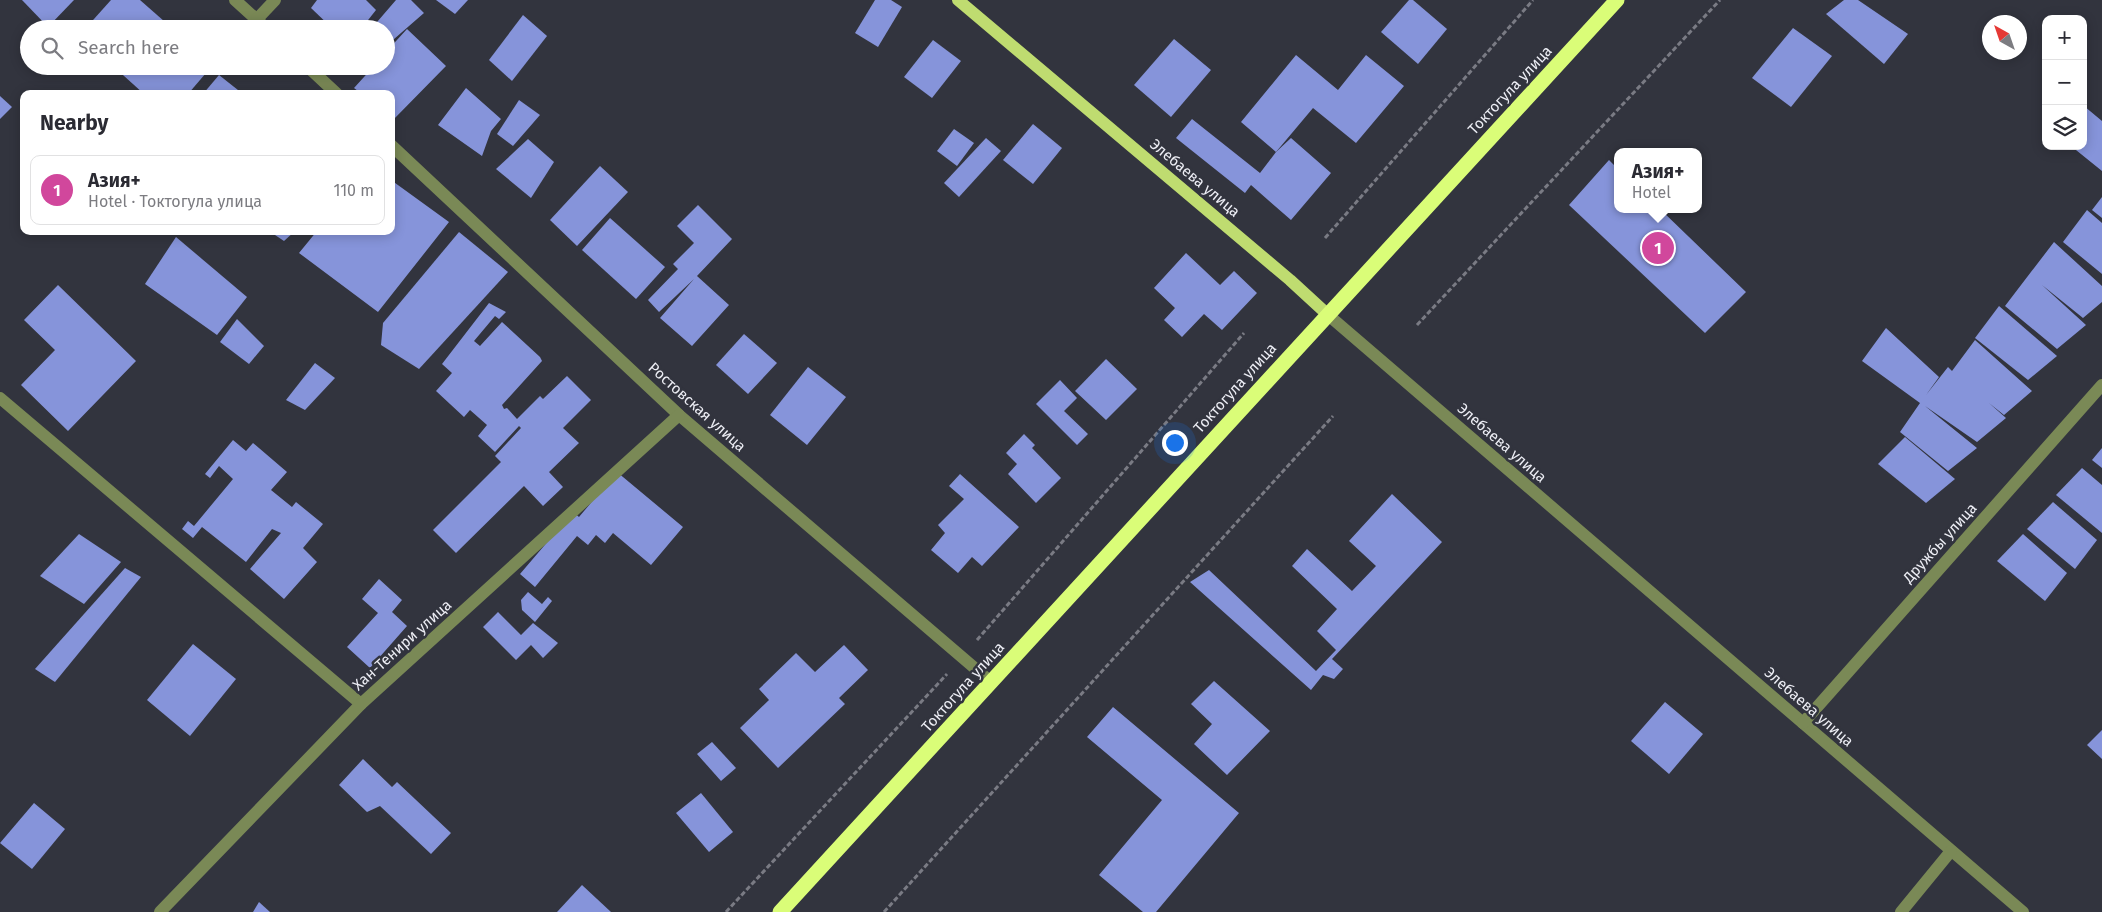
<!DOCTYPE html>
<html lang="en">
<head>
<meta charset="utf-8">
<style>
	:root { --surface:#fff; --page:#f7f7f7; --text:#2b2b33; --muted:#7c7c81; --line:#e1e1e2; --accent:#db2777 }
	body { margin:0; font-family:"Fira Sans",sans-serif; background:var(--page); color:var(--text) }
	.controls { position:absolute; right:15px; top:15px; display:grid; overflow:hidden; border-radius:10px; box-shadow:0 2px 12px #0003 }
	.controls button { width:45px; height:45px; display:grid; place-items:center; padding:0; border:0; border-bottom:1px solid var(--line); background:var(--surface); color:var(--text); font:25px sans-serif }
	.compass { position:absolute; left:1982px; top:15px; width:45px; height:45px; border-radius:50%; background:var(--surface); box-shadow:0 2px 12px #0003; rotate:320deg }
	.you { position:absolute; left:1174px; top:442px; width:18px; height:18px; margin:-12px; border:4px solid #fff; border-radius:50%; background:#1a73e8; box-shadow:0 0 0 8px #1a73e833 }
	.badge { display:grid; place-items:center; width:32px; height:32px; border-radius:50%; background:var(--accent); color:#fff; font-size:16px; font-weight:700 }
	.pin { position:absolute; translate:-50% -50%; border:2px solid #fff; box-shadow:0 1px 5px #0006 }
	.popup { position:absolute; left:1614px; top:148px; width:88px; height:65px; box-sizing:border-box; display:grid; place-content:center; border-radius:10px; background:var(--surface); filter:drop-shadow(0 1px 4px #0005); font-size:16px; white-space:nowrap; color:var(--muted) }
	.popup b { font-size:19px; color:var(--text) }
	.popup::after { content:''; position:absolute; left:50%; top:100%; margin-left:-10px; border:10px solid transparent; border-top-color:var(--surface) }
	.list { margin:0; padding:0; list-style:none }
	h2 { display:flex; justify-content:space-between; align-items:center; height:65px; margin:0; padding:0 20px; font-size:21px }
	h2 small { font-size:16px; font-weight:400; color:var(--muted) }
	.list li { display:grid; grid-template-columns:32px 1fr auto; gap:15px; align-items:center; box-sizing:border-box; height:70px; margin:0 10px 10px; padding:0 10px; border:1px solid var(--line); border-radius:10px }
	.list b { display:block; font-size:19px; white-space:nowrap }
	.list p { margin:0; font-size:16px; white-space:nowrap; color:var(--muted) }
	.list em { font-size:16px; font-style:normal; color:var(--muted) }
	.icon { flex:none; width:28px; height:28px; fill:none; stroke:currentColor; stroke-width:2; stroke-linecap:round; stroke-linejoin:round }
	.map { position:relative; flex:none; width:2102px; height:912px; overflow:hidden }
	.search { position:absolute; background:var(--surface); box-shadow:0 2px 12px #0003; left:20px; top:20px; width:375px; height:55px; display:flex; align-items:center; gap:12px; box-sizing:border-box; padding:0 18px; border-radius:28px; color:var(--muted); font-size:19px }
	.panel { position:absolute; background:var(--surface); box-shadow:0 2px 12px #0003; left:20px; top:90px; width:375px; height:145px; border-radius:10px }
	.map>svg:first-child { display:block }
</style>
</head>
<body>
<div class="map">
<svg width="2102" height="912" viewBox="0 0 2102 912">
	<rect width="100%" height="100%" fill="#32343e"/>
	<g fill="#8694da">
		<path d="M22 0H74L48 27Z"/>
		<path d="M111 0H140L173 29H85Z"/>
		<path d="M317 0H366L376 10 361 29H333L311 8Z"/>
		<path d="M396 0H411L424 13 386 46V29H371Z"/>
		<path d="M436 0H468L455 14Z"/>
		<path d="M875 0H891L902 7 878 47 855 33Z"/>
		<path d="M1409 0H1413L1447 29 1418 64 1381 32Z"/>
		<path d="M1844 0H1858L1908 34 1884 64 1826 14Z"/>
		<path d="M523 15 547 36 512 81 489 60Z"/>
		<path d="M1793 28 1832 56 1791 107 1752 78Z"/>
		<path d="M407 29 446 66 394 119 391 117V94H362L354 88 374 66H386V52Z"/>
		<path d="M1174 39 1211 70 1171 117 1134 85Z"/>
		<path d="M933 40 961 61 932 98 904 77Z"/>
		<path d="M1296 55 1338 90 1366 55 1404 86 1356 143 1313 108 1276 152 1241 122Z"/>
		<path d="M113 66H212L188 94H144Z"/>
		<path d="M219 75 243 94H203Z"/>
		<path d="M466 88 501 119 491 131 482 156 438 125Z"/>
		<path d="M0 96 12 107 0 119Z"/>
		<path d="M519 100 540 115 513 146 497 134Z"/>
		<path d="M2084 106 2102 121V171L2071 146H2083Z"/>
		<path d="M1192 119 1260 173 1276 152 1291 138 1331 173 1291 220 1251 185 1245 193 1176 138Z"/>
		<path d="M1033 124 1062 148 1033 184 1003 160Z"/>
		<path d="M954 129 974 143 957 166 937 151Z"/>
		<path d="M986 138 1001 151 959 197 944 183Z"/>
		<path d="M528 139 554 162 531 198 496 169Z"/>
		<path d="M1609 160 1618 169V209H1660L1746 292 1705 333 1569 205Z"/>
		<path d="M600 166 628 192 577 246 550 220Z"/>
		<path d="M391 180 449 222 378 312 299 253 317 231H391Z"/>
		<path d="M2102 197V218L2092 210Z"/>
		<path d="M698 205 732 239 697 276 729 305 692 346 660 318 694 279 659 312 648 300 678 269 673 264 694 243 677 226Z"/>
		<path d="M2087 210 2102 223V274L2063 242Z"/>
		<path d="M610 218 665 267 636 299 582 250Z"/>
		<path d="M269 231H295L284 241Z"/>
		<path d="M459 232 508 272 419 369 381 345 383 323Z"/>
		<path d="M176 237 247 297 217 335 145 284Z"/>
		<path d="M2054 242 2102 286V302L2083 318 2042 285 2086 325 2057 349 2005 306Z"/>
		<path d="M1186 253 1220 285 1234 271 1257 293 1222 330 1204 314 1182 337 1164 320 1175 308 1154 288Z"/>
		<path d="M58 285 136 361 68 431 21 385 55 350 24 320Z"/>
		<path d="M489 303 506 312 499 319 495 316 474 341 480 346 502 322 540 357 542 361 502 405 504 409 507 408 517 419 540 396 543 399 567 376 591 400 563 428 579 443 549 472 563 487 543 506 524 486 456 553 433 530 501 462 495 456 521 428 519 426 495 452 478 436 487 425 470 410 464 417 436 391 452 373 442 364Z"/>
		<path d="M1999 306 2057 356 2028 380 1975 338Z"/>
		<path d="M237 319 264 346 249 364 220 342Z"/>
		<path d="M1886 328 1939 377 1926 395 1948 367 1952 371 1975 340 2032 391 2004 415 1989 403 2006 418 1977 442 1925 406 1977 448 1948 471 1900 432 1920 403 1862 361Z"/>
		<path d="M744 334 777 363 748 394 716 365Z"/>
		<path d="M1106 359 1137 389 1106 420 1075 391Z"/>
		<path d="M315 363 335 378 305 410 286 400Z"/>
		<path d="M808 367 846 397 807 445 770 415Z"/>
		<path d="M1060 380 1077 398 1064 411 1088 434 1077 445 1036 404Z"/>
		<path d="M1024 434 1035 445 1032 448 1061 478 1036 503 1008 474 1017 464 1006 453Z"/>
		<path d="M1905 437 1955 479 1926 503 1878 464Z"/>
		<path d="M233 440 246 451 253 443 287 472 271 490 292 507 296 502 323 524 303 548 317 562 284 599 250 569 281 533 272 529 246 562 202 527 193 538 182 529 188 521 194 526 233 479 219 466 210 478 205 474Z"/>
		<path d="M2102 448V468L2092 460Z"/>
		<path d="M2082 468 2102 485V533L2056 495Z"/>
		<path d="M617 472 683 527 651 565 613 533 605 543 596 535 588 545 577 536 535 587 520 574 573 512 579 517Z"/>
		<path d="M960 474 1019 527 982 566 972 557 958 573 931 550 945 533 938 525 964 499 949 486Z"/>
		<path d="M1392 494 1442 542 1332 659 1343 669 1334 679 1323 675 1311 690 1190 582 1209 570 1316 671 1336 650 1317 631 1337 609 1292 566 1307 549 1352 591 1376 566 1349 541Z"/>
		<path d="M2053 502 2097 540 2075 569 2027 529Z"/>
		<path d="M79 534 121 562 84 604 40 576Z"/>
		<path d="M2023 534 2067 573 2045 601 1997 561Z"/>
		<path d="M125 568 141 577 55 682 35 669Z"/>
		<path d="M379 579 402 600 392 612 407 626 370 668 347 647 378 613 362 599Z"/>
		<path d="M528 592 542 604 548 597 552 601 535 622 522 610 521 600Z"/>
		<path d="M498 612 521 635 533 623 558 643 543 658 531 645 516 660 483 627Z"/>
		<path d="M193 644 236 679 190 736 147 700Z"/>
		<path d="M844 645 868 670 839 698 845 704 778 768 740 728 769 700 759 689 796 653 815 672Z"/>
		<path d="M1214 681 1270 731 1227 775 1194 744 1212 724 1191 704Z"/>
		<path d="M1665 702 1703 734 1669 774 1631 741Z"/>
		<path d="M1113 707 1239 813 1156 912H1143L1099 875 1162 800 1087 737Z"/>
		<path d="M2102 730V759L2087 745Z"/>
		<path d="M712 742 736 768 721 781 697 754Z"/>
		<path d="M363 759 392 787 397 782 451 833 431 854 380 806 367 812 339 785Z"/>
		<path d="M701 793 733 832 709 852 676 813Z"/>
		<path d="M34 803 65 829 32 869 0 843Z"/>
		<path d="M582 885 611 912H557Z"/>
		<path d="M259 902 270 912H253Z"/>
	</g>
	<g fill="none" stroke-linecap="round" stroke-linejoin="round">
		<g stroke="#7a7b84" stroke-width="3" stroke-dasharray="5 2.5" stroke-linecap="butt">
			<path d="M1325 238 1533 0"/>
			<path d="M1417 325 1720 0"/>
			<path d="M977 640 1244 333"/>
			<path d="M726 912 947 674"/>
			<path d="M884 912 1333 416"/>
		</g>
		<g stroke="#7a8956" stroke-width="12">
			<path d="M235 0 267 29"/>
			<path d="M257 19 275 0"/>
			<path d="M307 66 337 94"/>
			<path d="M391 145 679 415 991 682"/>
			<path d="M1327 314 2023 912"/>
			<path d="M0 398 361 704"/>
			<path d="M1803 723 2102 385"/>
			<path d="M160 912 361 704 679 415"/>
			<path d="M1901 912 1951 851"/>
		</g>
		<path stroke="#bfdc70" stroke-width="12" d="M958 0 1290 280 1327 314"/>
		<path stroke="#dafd78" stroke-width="15" d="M780 912 1617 0"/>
	</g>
	<g text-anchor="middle" stroke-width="5" stroke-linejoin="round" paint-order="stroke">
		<g font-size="15" fill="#edeef5" stroke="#32343e">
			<text transform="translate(1510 90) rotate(-47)" y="5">Токтогула улица</text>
			<text transform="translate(1195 178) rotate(40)" y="5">Элебаева улица</text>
			<text transform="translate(1235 388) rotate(-48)" y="5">Токтогула улица</text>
			<text transform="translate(697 407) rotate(42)" y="5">Ростовская улица</text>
			<text transform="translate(1502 443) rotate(41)" y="5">Элебаева улица</text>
			<text transform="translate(1940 543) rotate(-48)" y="5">Дружбы улица</text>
			<text transform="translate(402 645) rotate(-42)" y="5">Хан-Тенири улица</text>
			<text transform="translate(963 687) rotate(-48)" y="5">Токтогула улица</text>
			<text transform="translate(1809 707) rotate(41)" y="5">Элебаева улица</text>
		</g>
	</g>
</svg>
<div class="controls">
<button>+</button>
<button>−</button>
<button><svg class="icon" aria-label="layers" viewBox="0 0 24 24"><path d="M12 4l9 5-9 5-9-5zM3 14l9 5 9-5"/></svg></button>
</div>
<svg class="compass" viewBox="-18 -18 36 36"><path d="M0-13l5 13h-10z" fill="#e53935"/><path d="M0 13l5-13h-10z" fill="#7c7c81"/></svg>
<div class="you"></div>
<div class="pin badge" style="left:1658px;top:248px;background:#d1479c">1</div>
<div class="popup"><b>Aзия+</b>Hotel</div>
<div class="search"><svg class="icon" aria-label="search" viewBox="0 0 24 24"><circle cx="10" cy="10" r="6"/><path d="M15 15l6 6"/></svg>Search here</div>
<section class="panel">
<h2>Nearby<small></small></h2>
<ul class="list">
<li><span class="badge" style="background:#d1479c">1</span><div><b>Aзия+</b><p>Hotel · Токтогула улица</p></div><em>110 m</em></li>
</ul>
</section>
</div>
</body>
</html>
